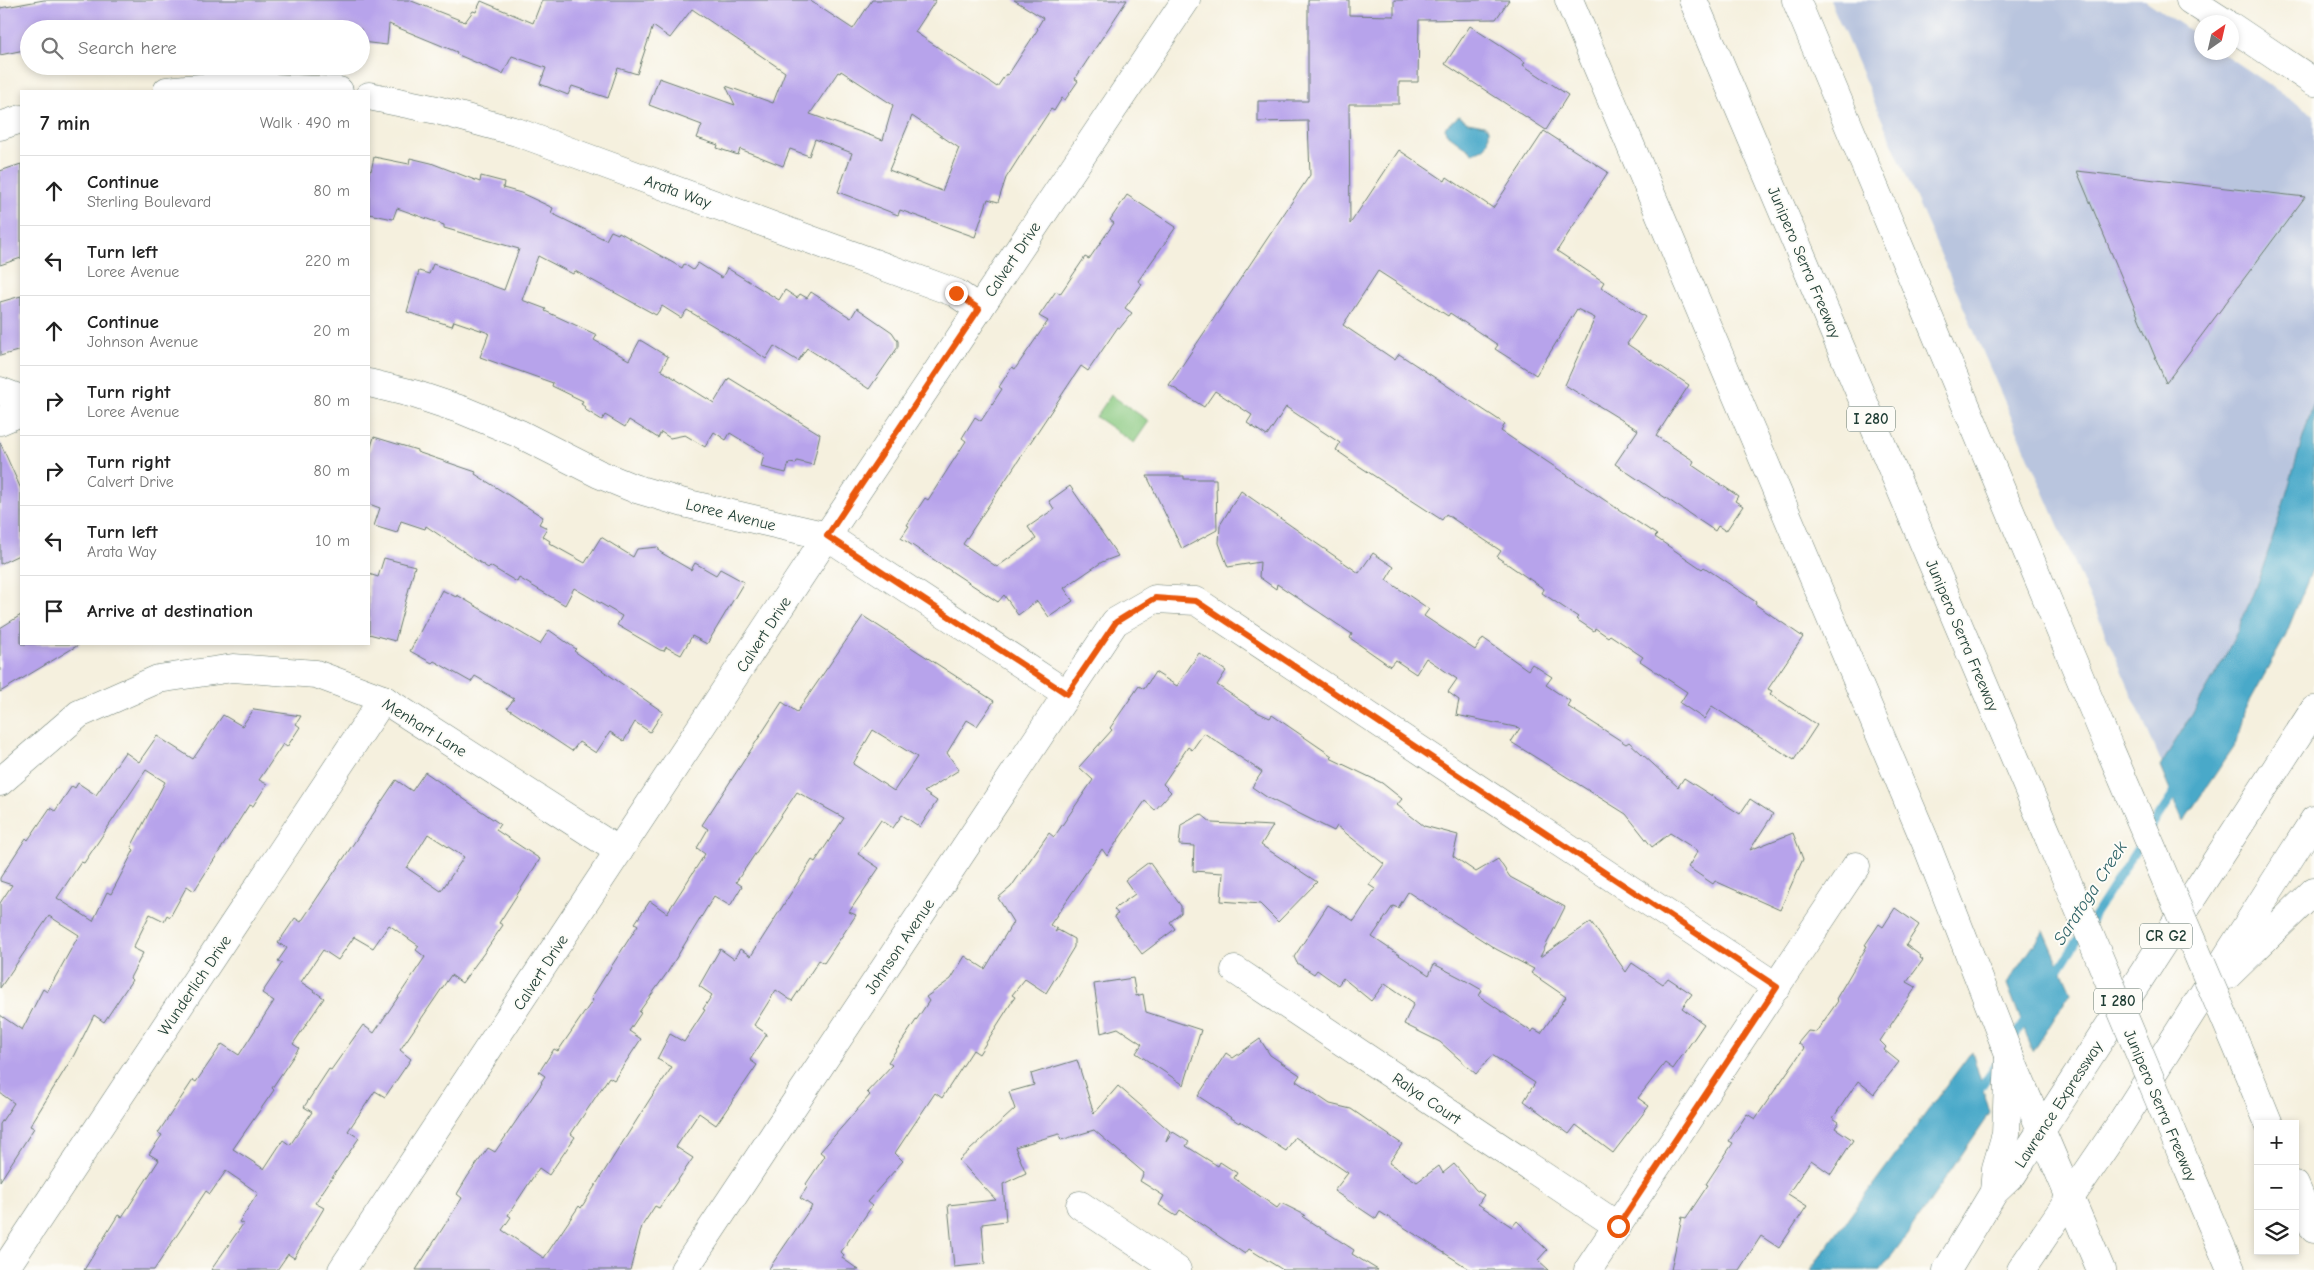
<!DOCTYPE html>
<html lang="en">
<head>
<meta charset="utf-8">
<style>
	:root { --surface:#fff; --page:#f2f2f2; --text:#222; --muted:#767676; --line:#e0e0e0 }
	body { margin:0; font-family:"Comic Neue",sans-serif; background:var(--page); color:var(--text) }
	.controls { position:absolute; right:15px; bottom:15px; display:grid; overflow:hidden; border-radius:0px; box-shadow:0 2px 8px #0003 }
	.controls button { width:45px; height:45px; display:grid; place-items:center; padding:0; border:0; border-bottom:1px solid var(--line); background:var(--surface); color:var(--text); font:25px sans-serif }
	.compass { position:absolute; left:2194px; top:15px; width:45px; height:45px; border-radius:50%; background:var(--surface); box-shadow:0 2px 8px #0003; rotate:34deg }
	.stop { position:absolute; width:15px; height:15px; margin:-11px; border:4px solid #ea580c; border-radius:50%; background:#fff }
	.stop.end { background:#ea580c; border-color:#fff; box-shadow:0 1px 5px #0008 }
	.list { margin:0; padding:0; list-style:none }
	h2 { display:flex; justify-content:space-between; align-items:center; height:65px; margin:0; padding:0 20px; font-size:21px }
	h2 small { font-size:16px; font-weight:400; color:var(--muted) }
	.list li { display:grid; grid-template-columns:32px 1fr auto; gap:15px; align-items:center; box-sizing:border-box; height:70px; padding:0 20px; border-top:1px solid var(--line) }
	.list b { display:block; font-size:19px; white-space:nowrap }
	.list p { margin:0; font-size:16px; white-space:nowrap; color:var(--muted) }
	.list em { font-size:16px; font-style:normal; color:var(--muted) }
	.icon { flex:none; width:28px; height:28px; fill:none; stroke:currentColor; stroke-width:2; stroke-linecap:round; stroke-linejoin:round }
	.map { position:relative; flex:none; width:2314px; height:1270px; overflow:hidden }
	.search { position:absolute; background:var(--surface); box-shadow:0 2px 8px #0003; left:20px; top:20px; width:350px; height:55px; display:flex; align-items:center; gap:12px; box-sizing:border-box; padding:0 18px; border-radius:28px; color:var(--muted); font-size:19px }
	.panel { position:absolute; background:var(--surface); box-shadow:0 2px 8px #0003; left:20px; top:90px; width:350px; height:555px; border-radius:0px }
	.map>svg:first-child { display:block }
</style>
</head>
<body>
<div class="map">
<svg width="2314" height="1270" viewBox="0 0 2314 1270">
	<rect width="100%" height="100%" fill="#fdfcf7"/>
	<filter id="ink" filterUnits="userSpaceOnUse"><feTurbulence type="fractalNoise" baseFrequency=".02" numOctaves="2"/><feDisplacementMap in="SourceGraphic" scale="10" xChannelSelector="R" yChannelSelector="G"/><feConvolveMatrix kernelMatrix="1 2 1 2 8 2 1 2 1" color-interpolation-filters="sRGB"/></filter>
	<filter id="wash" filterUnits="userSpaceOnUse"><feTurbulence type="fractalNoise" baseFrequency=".0096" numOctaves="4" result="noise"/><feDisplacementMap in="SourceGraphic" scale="20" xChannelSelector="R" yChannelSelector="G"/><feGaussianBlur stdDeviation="1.12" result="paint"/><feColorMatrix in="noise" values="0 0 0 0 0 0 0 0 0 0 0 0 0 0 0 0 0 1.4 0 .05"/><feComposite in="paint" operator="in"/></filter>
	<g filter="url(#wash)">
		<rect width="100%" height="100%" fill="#f5f0de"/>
		<path fill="#b9c5de" d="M1830 0H2145L2201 38 2202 52 2222 53 2314 115V461L2272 598 2169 780Z"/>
		<path fill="#89c980" stroke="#54835a" d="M1111 395 1149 421 1134 443 1096 417Z"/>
		<g fill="#4aa9c9" stroke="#34737e">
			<path d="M1459 116 1468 122 1484 125 1489 129C1489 144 1488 148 1473 153L1446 133 1445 127Z"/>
			<path d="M2314 402V565L2284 639 2244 712 2237 742 2183 822 2160 767C2187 721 2218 675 2240 625 2272 554 2290 477 2314 402Z"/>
			<path d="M2044 930 2071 992 2033 1052 2007 984Z"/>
			<path d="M1972 1051 1990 1113 1907 1235 1881 1270H1810Z"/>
		</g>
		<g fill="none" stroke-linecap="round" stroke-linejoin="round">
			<g stroke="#4aa9c9" stroke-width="8">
				<path d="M2150 829 2178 787"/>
				<path d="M2090 922 2142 841"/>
				<path d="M2056 974 2082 933"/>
				<path d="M2010 1043 2027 1017"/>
				<path d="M1977 1093 2000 1059"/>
			</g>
		</g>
		<g id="blocks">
			<g fill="#b7a3eb" fill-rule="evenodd">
				<path d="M44 0H409L465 22 473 11 476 12 481 1 533 23 542 0H809L853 29 872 0H936L915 32 997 87 1006 74 1008 75 1038 29 1037 28 1043 18 1014 0H1127L1075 79 1078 81 1065 100 1062 98 1054 111 1051 109 1022 153 1006 178 998 202 988 199 975 237 900 210 898 215 838 192 852 153 815 139 809 156 790 149 783 166 740 149 738 155 717 148 718 145 697 138 702 125 649 105 659 78 735 105 726 86 773 103 785 72 692 9 670 38 653 26 637 74 618 68 608 98 572 86 568 95 540 84 546 68 512 56 503 74 456 54 457 52 389 24 387 45 361 42V29H29V49L0 55V8ZM841 71 893 105 883 140 810 114 838 72 840 73ZM912 116 959 148 942 191 889 170Z"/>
				<path d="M1308 0H1349V15L1394 16V0H1509L1496 19 1419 20 1418 82H1399V104H1349L1350 224 1399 150 1445 181 1447 177 1493 208 1544 131 1608 172 1557 251 1604 282 1601 287 1645 317 1627 344 1689 385 1656 436 1694 461 1692 465 1738 496 1735 501 1743 506 1726 531 1718 526 1715 531 1615 464 1638 430 1565 385 1595 318 1577 309 1536 375 1495 349 1498 345 1450 313 1448 316 1378 271 1343 325 1395 360 1399 354 1505 424 1501 431 1657 535 1655 537 1702 569 1704 567 1756 602 1755 604 1803 637 1768 689 1772 691 1770 694 1817 725 1794 760 1712 706 1704 719 1680 703 1687 692 1640 661 1643 657 1610 635 1608 637 1595 628 1594 631 1576 619 1578 617 1542 593 1544 589 1497 557 1501 551 1446 514 1442 520 1359 466 1336 450 1340 443 1286 407 1267 436 1247 423 1252 415 1215 391 1204 407 1169 385 1310 175 1308 121 1258 122V101H1308Z"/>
				<path d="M1470 26 1525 62 1523 65 1568 95 1546 130 1445 64Z"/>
				<path d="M374 157 409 164 410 158 431 163 480 182 481 176 504 182 503 188 521 193 553 208 551 213 606 240 611 231 618 234 619 232 682 268 684 264 693 270 698 263 722 278 727 268 779 300 785 290 797 298 800 294 807 298 811 292 851 318 857 308 892 332 898 341V347L869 389 807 348 798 361 774 346 766 359 749 347 687 310 681 318 662 306 656 315 575 271 573 274 538 256 522 300 546 309 545 311 597 335 594 340 629 360 640 340 668 357 661 370 714 403 729 378 820 434 813 465 797 461 796 464 789 463 786 473 761 467 764 454 730 433 726 440 714 432 705 447 685 435 670 438 661 432 658 438 629 420 625 427 605 415 602 420 584 409 585 407 581 404 583 401 552 386 553 383 480 357 489 333 454 321 452 326 407 312 419 271 429 274 433 264 504 290 519 249 444 228V225L397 208 393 219 369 214V170L371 171Z"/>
				<path d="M21 164V258L0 265V171Z"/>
				<path d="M2077 171 2305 197 2166 383Z"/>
				<path d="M1127 195 1176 227 1138 281 1142 284 1125 308 1132 313 1120 328 1118 327 1088 371 1081 366 963 544 997 567 1036 539 1028 527 1054 509 1049 501 1070 486 1118 556 1102 562 1064 588 1073 601 1049 617 1037 601 1018 615 1004 595 998 602 901 538 909 526 907 525 925 498 928 500 966 441 962 438 975 417 981 421 1002 389 999 387 1012 367 1015 369 1048 321 1039 316 1056 291 1060 294 1085 257 1089 259 1114 223 1110 220Z"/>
				<path d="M21 296V350L0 356V302Z"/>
				<path d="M374 437 417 450V452L476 472 475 474 543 517 539 524 547 528 542 536 550 541 549 543 585 563 601 537 633 557 637 549 658 547 660 552 691 570 695 563 716 575 720 569 744 582 707 644 692 636 681 655 666 647 664 651 660 650 617 625 622 616 574 588 565 605 519 578 517 582 490 566 488 568 426 526 425 529 401 521 397 533 374 526 380 508 369 504V453Z"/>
				<path d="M0 442 21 489V554L0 564Z"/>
				<path d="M1147 476H1184V479H1216L1217 530 1182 549Z"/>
				<path d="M1241 491 1359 573 1373 553 1394 567 1386 580 1429 609 1424 616 1475 650 1483 638 1528 670 1532 664 1552 677 1546 685 1570 701 1567 706 1626 744 1629 742 1678 787 1684 778 1740 814 1750 799 1773 814 1750 850 1793 833 1803 859 1780 910 1715 881 1713 884 1688 867 1698 851 1670 833 1652 847 1626 814 1511 742 1520 728 1456 715 1459 700 1448 692 1457 679 1426 658 1416 674 1395 660 1390 666 1350 638 1352 634 1277 584 1276 589 1259 577 1260 562 1228 567 1219 543 1220 525Z"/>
				<path d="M384 558 415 566 395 641 369 634V574L378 577Z"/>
				<path d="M442 590 456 597 457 595 540 644 549 630 576 649 574 651 663 712 650 732 635 722 624 741 610 732 596 753 579 742 572 751 507 708 514 699 475 676 471 682 434 661 432 663 410 651Z"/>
				<path d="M21 615V644H80L0 692V628Z"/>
				<path d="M863 616 994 701 977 726 967 720 947 753 959 770 924 792 937 801 920 827 902 815 893 828 881 820 858 854 879 868 849 912 856 915 824 963 819 960 792 1001 776 990 754 1025 767 1034 750 1060 757 1065 716 1125 699 1113 676 1147 693 1158 659 1208 655 1206 642 1226 630 1270H416L462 1198 457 1194 468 1176 488 1148 495 1152 542 1083 541 1082 545 1076 539 1072 554 1049 558 1051 593 1000 591 998 638 925 635 923 650 901 667 913 705 854 697 848 708 829 702 825 782 702 797 712ZM873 730 917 757 894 791 853 764ZM797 792 844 818 815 862 812 860 751 956 740 949 734 959 720 949 699 986 712 995 703 1009 705 1010 684 1042 670 1034 657 1059 672 1067 650 1099 581 1208 579 1206 544 1258 502 1230 511 1217 508 1215 539 1168 549 1175 575 1137 571 1134 609 1077 614 1080 641 1039 629 1031 641 1013 639 1012 667 973 714 896 730 906 742 886 736 882Z"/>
				<path d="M1199 653 1226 671 1217 685 1259 713 1270 718 1272 715 1332 756 1330 758 1382 783 1402 799 1397 805 1424 826 1458 835 1453 856 1476 872 1498 859 1510 877 1565 907 1540 957 1591 922 1626 972 1632 963 1663 984 1668 978 1692 994 1682 1008 1704 1024 1673 1069 1665 1063 1638 1098 1649 1106 1613 1153 1576 1125 1569 1134 1524 1101 1535 1083 1492 1055 1476 1074 1440 1042 1404 1024 1414 1003 1385 983 1371 1001 1343 978 1338 985 1317 970 1314 974 1297 963 1294 957 1328 905 1354 921 1375 889 1369 885 1384 864 1337 826 1334 831 1268 798 1252 787 1262 772 1204 733 1192 750 1188 747 1163 784 1171 792 1155 810 1145 801 1107 856 1102 849 1050 925 1057 929 1055 932 1058 930 1074 939V947L1046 993 1025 979 1012 995 1015 997 979 1054 973 1050 942 1098 935 1093 895 1153 903 1161 867 1202 872 1206 841 1252 844 1255 842 1258 859 1270H768L812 1206 800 1198 808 1186 806 1184 825 1156 820 1152 870 1095 867 1092 892 1065 888 1062 929 1001 926 997 951 979 965 956 985 969 1013 922 998 898 1011 887 1049 833 1054 837 1093 780 1079 767 1112 730 1110 728 1139 686 1144 689 1155 672 1177 686ZM1408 892 1496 949 1534 969 1531 973 1566 997 1541 1033 1534 1029 1532 1032 1479 996 1482 990 1461 978 1434 964 1429 975 1372 937 1393 906 1398 908Z"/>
				<path d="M254 709 301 716 296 724 300 727 287 747 283 744 259 780 267 784 253 806 249 805 194 891 187 886 170 917 167 915 164 921 150 914 133 948 143 953 130 978 132 980 104 1022 94 1015 74 1055 30 1126 34 1128 0 1181V1124L14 1103 0 1093V1015L22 1030 43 989 47 992 79 935 49 916 0 988V903L12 885 0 881V878L26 838 28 840 50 808 55 811 72 786 75 788 78 783 96 795 125 752 139 762 157 736 193 759 223 715 242 726ZM146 770 165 782 131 847 134 850 111 894 107 892 93 921 57 898 81 862 84 863Z"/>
				<path d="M425 772 500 824 496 830 540 859 499 923 503 925 484 953 462 983 451 975 400 1050 411 1059 385 1097 375 1091 348 1131 359 1138 315 1203 324 1208 294 1258 288 1254 277 1270H211L243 1224 239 1222 258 1193 226 1171 210 1194 206 1191 154 1270H84L118 1215 122 1217 159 1160 149 1154 162 1135 158 1133 193 1080 196 1082 222 1044 239 1055 274 1001 262 993 282 963 278 961 287 948 278 943 295 918 301 922 396 780 412 791ZM428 834 464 857 441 891 407 868ZM389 925 419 946 416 950 425 957 374 1033 363 1025 331 1070 329 1069 304 1107 312 1112 290 1145 283 1140 264 1169 233 1149 274 1090 272 1088 299 1048 293 1044 324 998 301 982 323 950 338 960 354 937 373 948Z"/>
				<path d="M1201 814 1212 823 1273 826 1261 845 1317 882 1278 922 1260 904 1221 901 1223 873 1193 871 1194 846 1179 845 1181 825Z"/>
				<path d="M1149 862 1181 906V913L1170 922 1175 929 1142 954 1114 916 1118 914 1114 909 1135 894 1125 880Z"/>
				<path d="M1895 908 1919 925 1906 945 1921 956 1920 958 1923 960 1907 982 1916 987 1880 1041 1886 1047 1884 1050 1899 1062 1874 1094 1858 1081 1833 1118 1839 1122 1835 1128 1853 1140 1831 1174 1811 1160 1788 1194 1807 1206 1779 1248 1761 1236 1739 1270H1671L1682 1217 1686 1218 1708 1185 1706 1184 1733 1143 1729 1141 1747 1114 1755 1119 1804 1048 1798 1043 1808 1031 1816 1032 1838 1001 1836 999 1867 946 1865 945 1879 924 1883 927Z"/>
				<path d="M1133 978 1136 996 1143 994 1146 1012 1201 1030 1184 1085 1136 1053 1142 1044 1118 1028 1101 1033 1094 984Z"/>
				<path d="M1260 1039 1270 1055 1300 1075 1296 1081 1330 1104 1351 1109 1402 1144 1389 1163 1417 1182 1439 1166 1443 1173 1454 1164 1476 1190 1484 1195 1478 1204 1512 1227 1517 1221 1547 1250 1538 1260 1549 1270H1471L1380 1212 1376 1219 1334 1191 1348 1173 1295 1137 1286 1151 1240 1121 1239 1123 1198 1096 1226 1053 1233 1058Z"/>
				<path d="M1077 1060 1094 1114 1118 1086 1170 1131 1166 1142 1173 1132 1189 1142 1186 1146 1218 1166 1220 1162 1237 1173 1234 1178 1277 1208 1281 1203 1305 1215 1303 1217 1354 1250 1352 1254 1378 1270H1283L1249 1249 1245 1254 1180 1210 1176 1216 1159 1205 1164 1196 1140 1181 1144 1173 1094 1130 1061 1140 1059 1134 1015 1147 1026 1173 1003 1184 1006 1221 982 1224 985 1264 954 1267 948 1205 996 1200 959 1160 1015 1109 1009 1092 1034 1085 1031 1074Z"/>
			</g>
		</g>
	</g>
	<g filter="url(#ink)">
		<use href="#blocks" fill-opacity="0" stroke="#6a7c70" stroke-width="1"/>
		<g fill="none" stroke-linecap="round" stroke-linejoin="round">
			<defs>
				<g id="minor">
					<path d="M167 91C224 84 282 88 339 91"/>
					<path d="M369 96 437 110 517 132 956 293 979 309"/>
					<path d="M0 126 21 119"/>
					<path d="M369 383 414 394 462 410 520 434 599 474 633 488 684 503 827 536 1067 694"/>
					<path d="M0 391 21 399"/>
					<path d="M0 421 21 412"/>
					<path d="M0 782 79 714 158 679 233 668 316 674 383 699 619 851"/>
					<path d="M1235 970 1618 1226"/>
					<path d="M1080 1205 1177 1270"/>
					<path d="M4 1270 383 699"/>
					<path d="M342 1270 827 536 1186 0"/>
					<path d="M684 1270 1115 622 1155 599 1196 601 1777 987"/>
					<path d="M1588 1270 1856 866"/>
				</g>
				<g id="primary">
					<path d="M2190 0 2224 22"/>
					<path d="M2232 27 2314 82"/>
				</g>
				<g id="trunk">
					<path d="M2228 975 2314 891"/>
					<path d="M1994 1192 1996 1168 2006 1134 2009 1055"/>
					<path d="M1947 1270 1994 1192 2013 1174 2314 710"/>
					<path d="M2021 1270 2119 1126 2314 820"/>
				</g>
				<g id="motorway">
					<path d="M1569 0 1925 841 2009 1055 2101 1270"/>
					<path d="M1693 0 2049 838"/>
					<path d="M1796 0 2109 747"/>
					<path d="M2247 1070 2269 1124"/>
					<path d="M2186 1164 2231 1270"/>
					<path d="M2295 1185 2314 1229"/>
				</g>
			</defs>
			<use href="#minor" stroke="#6a7c70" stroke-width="29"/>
			<use href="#primary" stroke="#6a7c70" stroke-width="29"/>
			<use href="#trunk" stroke="#6a7c70" stroke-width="29"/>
			<use href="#motorway" stroke="#6a7c70" stroke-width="29"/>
			<use href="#minor" stroke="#fff" stroke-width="28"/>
			<use href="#primary" stroke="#fff" stroke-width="28"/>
			<use href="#trunk" stroke="#fff" stroke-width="28"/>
			<use href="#motorway" stroke="#fff" stroke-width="28"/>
			<defs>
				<g id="motorway-bridge">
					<path d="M2109 747 2247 1070"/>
					<path d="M2049 838 2186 1164"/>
				</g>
			</defs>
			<use href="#motorway-bridge" stroke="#6a7c70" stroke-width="29" stroke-linecap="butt"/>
			<use href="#motorway-bridge" stroke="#fff" stroke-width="28"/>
		</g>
	</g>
	<g fill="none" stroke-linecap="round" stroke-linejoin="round" filter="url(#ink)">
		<path stroke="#ea580c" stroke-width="6" d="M956 293 979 309 827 536 1067 694 1116 622 1155 598 1196 601 1777 987 1618 1226"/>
	</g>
	<g text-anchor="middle" stroke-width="4" stroke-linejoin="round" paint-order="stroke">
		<g fill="#fdfcf7" stroke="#62766e" stroke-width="1">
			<rect x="1847" y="406.5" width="48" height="25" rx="4"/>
			<rect x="2140" y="923.5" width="52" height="25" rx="4"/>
			<rect x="2094" y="988.5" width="48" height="25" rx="4"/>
		</g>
		<g font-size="15" font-weight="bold" fill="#1f3d34">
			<text x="1871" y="424">I 280</text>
			<text x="2166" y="941">CR G2</text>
			<text x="2118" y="1006">I 280</text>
		</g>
		<g font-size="16" fill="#1f3d34" stroke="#fdfcf7">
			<text transform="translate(678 191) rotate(20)" y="6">Arata Way</text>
			<text transform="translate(1012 259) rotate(-56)" y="6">Calvert Drive</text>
			<text transform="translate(1805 262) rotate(67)" y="6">Junipero Serra Freeway</text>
			<text transform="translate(731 514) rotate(14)" y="6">Loree Avenue</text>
			<text transform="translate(763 634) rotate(-57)" y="6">Calvert Drive</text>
			<text transform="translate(1963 635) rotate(67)" y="6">Junipero Serra Freeway</text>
			<text transform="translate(425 727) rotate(32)" y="6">Menhart Lane</text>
			<text transform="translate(899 946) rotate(-56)" y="6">Johnson Avenue</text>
			<text transform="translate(540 972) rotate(-57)" y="6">Calvert Drive</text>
			<text transform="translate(194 985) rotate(-56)" y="6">Wunderlich Drive</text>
			<text transform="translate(1427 1098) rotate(34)" y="6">Ralya Court</text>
			<text transform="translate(2058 1104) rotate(-57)" y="6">Lawrence Expressway</text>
			<text transform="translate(2161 1105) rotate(67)" y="6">Junipero Serra Freeway</text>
		</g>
		<g font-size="18" font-style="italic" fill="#2e6368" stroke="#fdfcf7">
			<text transform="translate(2090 893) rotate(-57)" y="6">Saratoga Creek</text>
		</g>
	</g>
</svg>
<div class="controls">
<button>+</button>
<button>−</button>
<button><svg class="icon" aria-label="layers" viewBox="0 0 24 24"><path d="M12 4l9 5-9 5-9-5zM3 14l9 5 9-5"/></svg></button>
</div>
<svg class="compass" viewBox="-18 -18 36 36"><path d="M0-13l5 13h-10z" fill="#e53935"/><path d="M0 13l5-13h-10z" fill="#767676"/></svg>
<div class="stop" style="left:1618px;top:1226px"></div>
<div class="stop end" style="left:956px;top:293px"></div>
<div class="search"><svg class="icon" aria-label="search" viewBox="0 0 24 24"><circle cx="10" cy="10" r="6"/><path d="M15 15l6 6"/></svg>Search here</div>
<section class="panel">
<h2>7 min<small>Walk · 490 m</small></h2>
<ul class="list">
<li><svg class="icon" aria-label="ahead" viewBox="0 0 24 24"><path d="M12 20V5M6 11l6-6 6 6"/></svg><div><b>Continue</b><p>Sterling Boulevard</p></div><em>80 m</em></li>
<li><svg class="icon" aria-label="left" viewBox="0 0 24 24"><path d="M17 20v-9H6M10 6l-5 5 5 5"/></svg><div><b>Turn left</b><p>Loree Avenue</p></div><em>220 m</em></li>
<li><svg class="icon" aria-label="ahead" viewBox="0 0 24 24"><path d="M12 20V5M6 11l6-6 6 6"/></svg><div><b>Continue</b><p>Johnson Avenue</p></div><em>20 m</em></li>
<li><svg class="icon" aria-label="right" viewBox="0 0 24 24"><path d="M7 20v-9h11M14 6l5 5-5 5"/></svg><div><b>Turn right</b><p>Loree Avenue</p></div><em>80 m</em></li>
<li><svg class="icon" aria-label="right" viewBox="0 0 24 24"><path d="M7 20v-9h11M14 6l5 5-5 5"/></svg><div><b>Turn right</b><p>Calvert Drive</p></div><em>80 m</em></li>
<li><svg class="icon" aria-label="left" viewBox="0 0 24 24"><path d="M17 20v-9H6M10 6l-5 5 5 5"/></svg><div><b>Turn left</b><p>Arata Way</p></div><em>10 m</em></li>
<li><svg class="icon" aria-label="arrive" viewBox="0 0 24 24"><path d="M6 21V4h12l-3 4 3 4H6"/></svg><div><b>Arrive at destination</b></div></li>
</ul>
</section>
</div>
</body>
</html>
